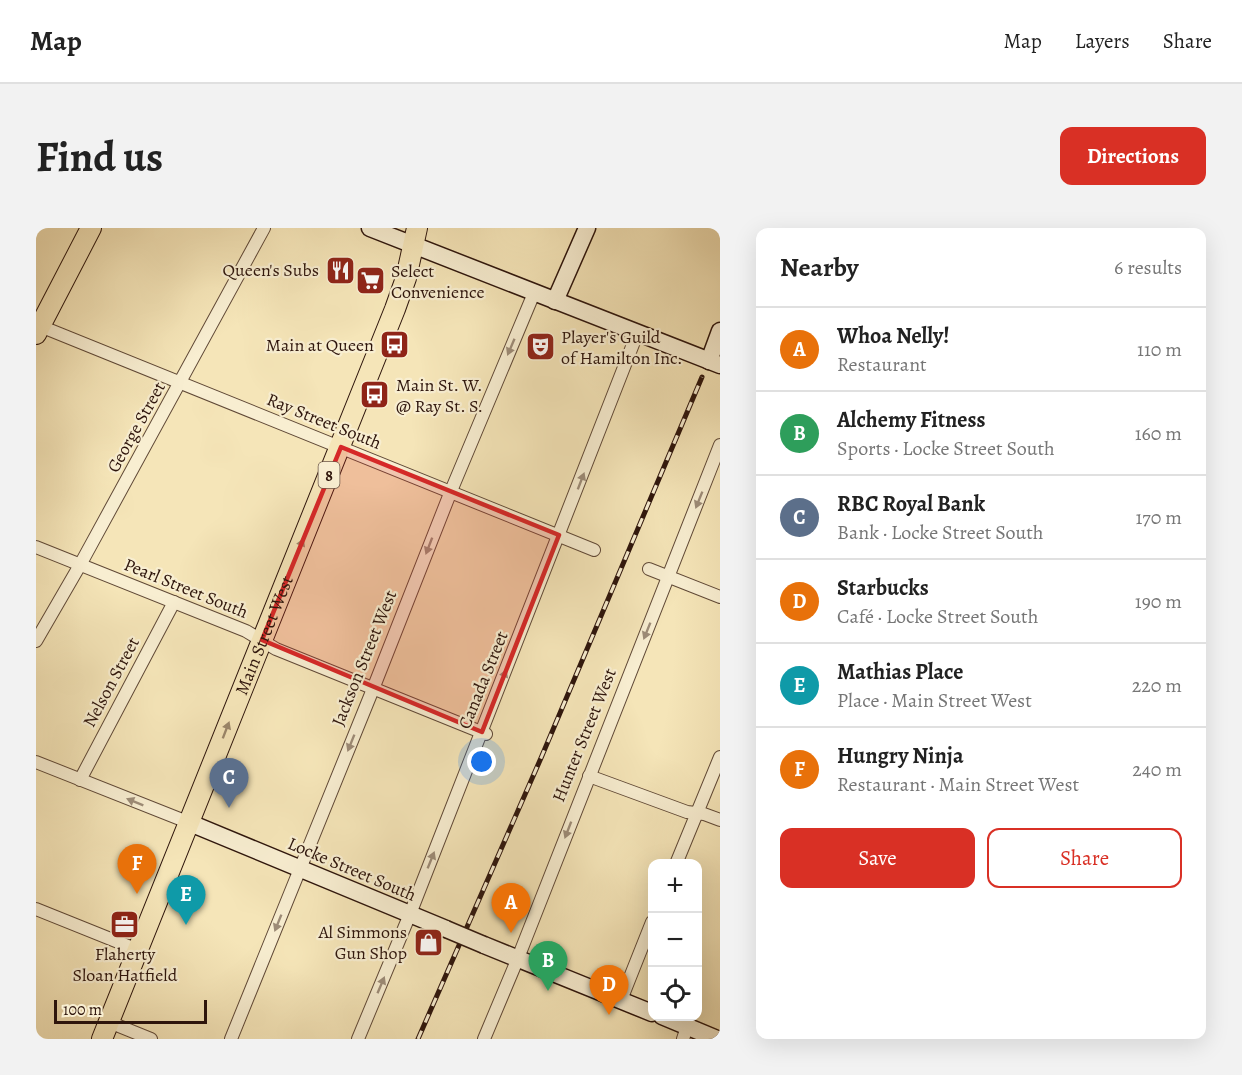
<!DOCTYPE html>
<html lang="en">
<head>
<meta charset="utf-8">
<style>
	:root { --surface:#fff; --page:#f2f2f2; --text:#222; --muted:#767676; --line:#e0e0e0; --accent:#d93025 }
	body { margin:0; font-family:Alegreya,serif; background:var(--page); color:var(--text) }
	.controls { position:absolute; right:18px; bottom:18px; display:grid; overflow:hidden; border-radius:12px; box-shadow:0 6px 24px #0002 }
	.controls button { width:54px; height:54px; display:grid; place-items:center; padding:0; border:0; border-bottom:2px solid var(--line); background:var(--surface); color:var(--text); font:30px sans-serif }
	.scale { position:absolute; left:18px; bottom:15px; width:153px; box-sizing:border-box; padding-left:6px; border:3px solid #2e150c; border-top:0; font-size:16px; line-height:21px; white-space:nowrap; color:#2e150c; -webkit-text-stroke:4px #f8eed1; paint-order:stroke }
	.you { position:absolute; left:446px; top:534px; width:21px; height:21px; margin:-15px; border:4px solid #fff; border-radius:50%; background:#1a73e8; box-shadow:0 0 0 9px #1a73e833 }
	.badge { display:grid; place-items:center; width:39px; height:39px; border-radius:50%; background:var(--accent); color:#fff; font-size:20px; font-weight:700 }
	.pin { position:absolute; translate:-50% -50px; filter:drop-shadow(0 2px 3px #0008) }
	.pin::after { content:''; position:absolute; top:32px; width:21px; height:18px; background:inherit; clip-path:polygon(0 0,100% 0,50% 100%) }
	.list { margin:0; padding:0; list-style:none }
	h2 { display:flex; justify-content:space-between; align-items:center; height:78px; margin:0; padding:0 24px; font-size:26px }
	h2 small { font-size:20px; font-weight:400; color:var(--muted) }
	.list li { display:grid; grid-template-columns:39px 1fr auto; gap:18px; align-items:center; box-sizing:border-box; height:84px; padding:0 24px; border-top:2px solid var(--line) }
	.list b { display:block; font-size:22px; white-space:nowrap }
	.list p { margin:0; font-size:20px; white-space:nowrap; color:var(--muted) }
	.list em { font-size:20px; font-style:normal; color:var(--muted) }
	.actions { display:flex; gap:12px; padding:18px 24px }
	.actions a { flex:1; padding:14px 0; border:2px solid var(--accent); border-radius:12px; text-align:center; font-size:21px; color:var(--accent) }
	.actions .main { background:var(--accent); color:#fff }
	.icon { flex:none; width:33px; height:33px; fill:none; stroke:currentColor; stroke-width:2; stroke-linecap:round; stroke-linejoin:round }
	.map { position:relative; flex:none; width:684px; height:811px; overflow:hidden; border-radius:12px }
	header { display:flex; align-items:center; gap:36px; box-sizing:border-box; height:84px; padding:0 30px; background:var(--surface); border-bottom:2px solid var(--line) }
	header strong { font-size:28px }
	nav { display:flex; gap:33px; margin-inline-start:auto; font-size:21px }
	.intro { display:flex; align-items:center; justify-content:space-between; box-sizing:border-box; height:144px; padding:0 36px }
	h1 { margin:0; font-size:42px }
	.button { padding:15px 27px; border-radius:12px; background:var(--accent); color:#fff; font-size:21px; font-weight:700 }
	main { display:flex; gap:36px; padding:0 36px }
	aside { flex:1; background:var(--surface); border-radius:12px; box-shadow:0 6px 24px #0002 }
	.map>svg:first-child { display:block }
</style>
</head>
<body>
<header>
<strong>Map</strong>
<nav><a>Map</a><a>Layers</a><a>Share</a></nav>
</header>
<div class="intro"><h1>Find us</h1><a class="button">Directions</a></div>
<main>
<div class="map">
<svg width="684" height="811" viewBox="0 0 684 811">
	<rect width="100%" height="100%" fill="#f5e5b8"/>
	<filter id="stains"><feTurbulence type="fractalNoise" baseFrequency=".00333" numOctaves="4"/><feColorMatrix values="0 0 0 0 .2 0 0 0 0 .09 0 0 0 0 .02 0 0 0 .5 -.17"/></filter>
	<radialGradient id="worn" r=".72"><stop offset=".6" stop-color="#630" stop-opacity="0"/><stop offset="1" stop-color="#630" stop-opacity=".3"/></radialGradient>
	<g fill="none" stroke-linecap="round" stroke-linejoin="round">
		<defs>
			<g id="street">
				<path d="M4 98 558 322"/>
				<path d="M0 319 210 403 240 421 450 506"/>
				<path d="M613 341 684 369"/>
				<path d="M0 413 44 337 228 0"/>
				<path d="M0 534 154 595"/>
				<path d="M553 548 651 584 668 586 684 592"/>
				<path d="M44 552 138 374"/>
				<path d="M640 636 684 529"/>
				<path d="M0 681 102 722"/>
				<path d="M585 772 616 694"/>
				<path d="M73 794 115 811"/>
				<path d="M195 811 337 461 415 263 498 65"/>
				<path d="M322 811 374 686 601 106"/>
				<path d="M448 811 482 730 684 217"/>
				<path d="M647 811 651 799"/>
			</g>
			<g id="secondary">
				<path d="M334 0 684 137"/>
				<path d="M519 73 551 0"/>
				<path d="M673 133 684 103"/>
				<path d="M154 595 410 701"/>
				<path d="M448 717 616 785"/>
				<path d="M626 788 681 811"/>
			</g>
			<g id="primary">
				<path d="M0 106 55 0"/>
				<path id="s1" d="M66 811 359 81 370 50 381 0"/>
			</g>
		</defs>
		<use href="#street" stroke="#604937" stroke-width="14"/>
		<use href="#secondary" stroke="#2e150c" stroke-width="19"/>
		<use href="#primary" stroke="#2e150c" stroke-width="22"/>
		<use href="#street" stroke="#f8eed1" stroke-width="12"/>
		<use href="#secondary" stroke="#f8eed1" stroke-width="16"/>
		<use href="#primary" stroke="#f5e5b8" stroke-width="20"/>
		<defs>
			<path id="rail" d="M382 811 505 530 666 149"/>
		</defs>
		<use href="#rail" stroke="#2e150c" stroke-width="5"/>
		<use href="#rail" stroke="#f8eed1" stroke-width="3" stroke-dasharray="9" stroke-linecap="butt"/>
		<defs>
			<path id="secondary-bridge" d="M410 701 448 717"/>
		</defs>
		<use href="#secondary-bridge" stroke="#2e150c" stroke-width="19" stroke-linecap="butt"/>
		<use href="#secondary-bridge" stroke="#f8eed1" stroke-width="16"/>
	</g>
	<defs><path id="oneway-solid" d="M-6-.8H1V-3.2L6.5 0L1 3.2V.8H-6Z" transform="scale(1.5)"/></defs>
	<g fill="#9d8c78">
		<use href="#oneway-solid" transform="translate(475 119) rotate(113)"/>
		<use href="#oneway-solid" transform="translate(545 253) rotate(-69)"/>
		<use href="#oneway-solid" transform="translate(663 272) rotate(112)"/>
		<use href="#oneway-solid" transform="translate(393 318) rotate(111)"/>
		<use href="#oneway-solid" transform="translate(611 403) rotate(112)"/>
		<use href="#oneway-solid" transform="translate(467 450) rotate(-68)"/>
		<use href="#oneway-solid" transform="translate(315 515) rotate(112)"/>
		<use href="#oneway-solid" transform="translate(99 574) rotate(-158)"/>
		<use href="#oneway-solid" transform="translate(532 602) rotate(111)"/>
		<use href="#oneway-solid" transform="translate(395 632) rotate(-68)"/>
		<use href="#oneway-solid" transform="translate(242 695) rotate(112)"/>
		<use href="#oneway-solid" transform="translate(345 757) rotate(-67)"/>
	</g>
	<g fill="#9b876b">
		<use href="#oneway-solid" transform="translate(264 319) rotate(-67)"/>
		<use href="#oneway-solid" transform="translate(190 502) rotate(-69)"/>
	</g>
	<path fill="#d62828" fill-opacity="0.2" stroke="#d62828" stroke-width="4.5" stroke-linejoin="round" d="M305 219 523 307 446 504 226 412Z"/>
	<defs>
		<symbol id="restaurant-square" viewBox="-11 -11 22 22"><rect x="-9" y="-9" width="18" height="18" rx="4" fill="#8f2418" stroke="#f8eed1"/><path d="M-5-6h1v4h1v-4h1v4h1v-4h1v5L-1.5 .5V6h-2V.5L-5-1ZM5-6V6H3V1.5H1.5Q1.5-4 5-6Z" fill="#fff"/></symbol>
		<symbol id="supermarket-square" viewBox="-11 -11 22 22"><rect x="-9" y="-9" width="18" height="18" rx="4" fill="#8f2418" stroke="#f8eed1"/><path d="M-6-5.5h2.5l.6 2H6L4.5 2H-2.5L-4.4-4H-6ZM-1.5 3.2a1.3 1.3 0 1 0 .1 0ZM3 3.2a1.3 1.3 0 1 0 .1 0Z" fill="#fff"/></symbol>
		<symbol id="bus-square" viewBox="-11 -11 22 22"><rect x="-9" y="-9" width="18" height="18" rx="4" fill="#8f2418" stroke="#f8eed1"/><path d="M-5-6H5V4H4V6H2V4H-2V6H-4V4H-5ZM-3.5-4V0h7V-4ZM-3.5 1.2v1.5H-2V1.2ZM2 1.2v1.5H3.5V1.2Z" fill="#fff"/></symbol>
		<symbol id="theatre-square" viewBox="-11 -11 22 22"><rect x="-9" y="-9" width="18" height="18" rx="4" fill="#8f2418" stroke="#f8eed1"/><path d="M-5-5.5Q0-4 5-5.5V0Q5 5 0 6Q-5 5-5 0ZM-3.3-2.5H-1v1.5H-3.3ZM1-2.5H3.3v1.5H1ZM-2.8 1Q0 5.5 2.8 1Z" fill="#fff"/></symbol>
		<symbol id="office-square" viewBox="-11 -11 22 22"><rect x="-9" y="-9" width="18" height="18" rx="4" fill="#8f2418" stroke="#f8eed1"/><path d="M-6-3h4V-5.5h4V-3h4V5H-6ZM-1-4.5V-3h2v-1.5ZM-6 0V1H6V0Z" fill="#fff"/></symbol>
		<symbol id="shop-square" viewBox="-11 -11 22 22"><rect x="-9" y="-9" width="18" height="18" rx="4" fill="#8f2418" stroke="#f8eed1"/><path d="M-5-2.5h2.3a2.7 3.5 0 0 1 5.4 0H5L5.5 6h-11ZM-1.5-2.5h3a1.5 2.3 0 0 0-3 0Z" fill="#fff"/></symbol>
	</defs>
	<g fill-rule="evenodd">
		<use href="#restaurant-square" x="288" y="26" width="33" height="33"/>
		<use href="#supermarket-square" x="318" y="36" width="33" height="33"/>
		<use href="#bus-square" x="342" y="100" width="33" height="33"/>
		<use href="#theatre-square" x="488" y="102" width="33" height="33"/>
		<use href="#bus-square" x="322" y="150" width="33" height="33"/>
		<use href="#office-square" x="72" y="680" width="33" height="33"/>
		<use href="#shop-square" x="376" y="698" width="33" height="33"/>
	</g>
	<g text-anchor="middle" stroke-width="4.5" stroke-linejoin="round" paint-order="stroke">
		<rect fill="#f8eed1" stroke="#6b5647" stroke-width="1.5" x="282.5" y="234" width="21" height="26" rx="4.5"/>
		<g font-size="16" font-weight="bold" fill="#2e150c">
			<text x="293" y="253">8</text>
		</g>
		<g font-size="18" fill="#2e150c" stroke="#f8eed1" text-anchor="end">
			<text x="283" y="48">Queen's Subs</text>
			<text x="355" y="49" text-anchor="start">Select<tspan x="355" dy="21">Convenience</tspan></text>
			<text x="525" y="115" text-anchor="start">Player's Guild<tspan x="525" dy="21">of Hamilton Inc.</tspan></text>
			<text x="338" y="123">Main at Queen</text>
			<text x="360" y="163" text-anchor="start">Main St. W.<tspan x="360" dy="21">@ Ray St. S.</tspan></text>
			<text x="371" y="710">Al Simmons<tspan x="371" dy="21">Gun Shop</tspan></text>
			<text x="89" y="732" text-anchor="middle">Flaherty<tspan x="89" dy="21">Sloan Hatfield</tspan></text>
		</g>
		<g font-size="18" fill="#2e150c" stroke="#f8eed1">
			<text transform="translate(288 193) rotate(22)" y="6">Ray Street South</text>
			<text transform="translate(100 199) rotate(-61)" y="6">George Street</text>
			<text transform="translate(150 360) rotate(22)" y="6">Pearl Street South</text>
			<text dy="6" stroke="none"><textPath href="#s1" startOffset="435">Main Street West</textPath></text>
			<text transform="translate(328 430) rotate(-68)" y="6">Jackson Street West</text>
			<text transform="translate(447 452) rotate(-68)" y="6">Canada Street</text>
			<text transform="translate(75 454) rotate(-62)" y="6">Nelson Street</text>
			<text transform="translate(548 507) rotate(-68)" y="6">Hunter Street West</text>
			<text transform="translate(316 641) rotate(23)" y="6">Locke Street South</text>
		</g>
	</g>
	<rect width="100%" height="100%" filter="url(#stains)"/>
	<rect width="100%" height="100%" fill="url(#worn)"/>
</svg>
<div class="controls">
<button>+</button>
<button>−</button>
<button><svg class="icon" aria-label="locate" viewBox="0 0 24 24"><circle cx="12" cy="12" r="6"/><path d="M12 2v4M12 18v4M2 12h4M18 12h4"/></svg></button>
</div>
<div class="scale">100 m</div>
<div class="you"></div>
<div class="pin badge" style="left:475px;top:705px;background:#e8710a">A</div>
<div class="pin badge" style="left:512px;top:763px;background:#2e9e5b">B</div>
<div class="pin badge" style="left:193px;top:580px;background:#5c6f8a">C</div>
<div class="pin badge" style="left:573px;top:787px;background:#e8710a">D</div>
<div class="pin badge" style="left:150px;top:697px;background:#0f9aa8">E</div>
<div class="pin badge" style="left:101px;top:666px;background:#e8710a">F</div>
</div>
<aside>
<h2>Nearby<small>6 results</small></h2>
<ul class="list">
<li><span class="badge" style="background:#e8710a">A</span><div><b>Whoa Nelly!</b><p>Restaurant</p></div><em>110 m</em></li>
<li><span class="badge" style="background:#2e9e5b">B</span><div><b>Alchemy Fitness</b><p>Sports · Locke Street South</p></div><em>160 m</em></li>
<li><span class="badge" style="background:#5c6f8a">C</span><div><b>RBC Royal Bank</b><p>Bank · Locke Street South</p></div><em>170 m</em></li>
<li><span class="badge" style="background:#e8710a">D</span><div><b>Starbucks</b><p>Café · Locke Street South</p></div><em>190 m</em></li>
<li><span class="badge" style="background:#0f9aa8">E</span><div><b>Mathias Place</b><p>Place · Main Street West</p></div><em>220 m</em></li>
<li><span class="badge" style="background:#e8710a">F</span><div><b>Hungry Ninja</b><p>Restaurant · Main Street West</p></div><em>240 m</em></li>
</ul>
<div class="actions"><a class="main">Save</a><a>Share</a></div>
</aside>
</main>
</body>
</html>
